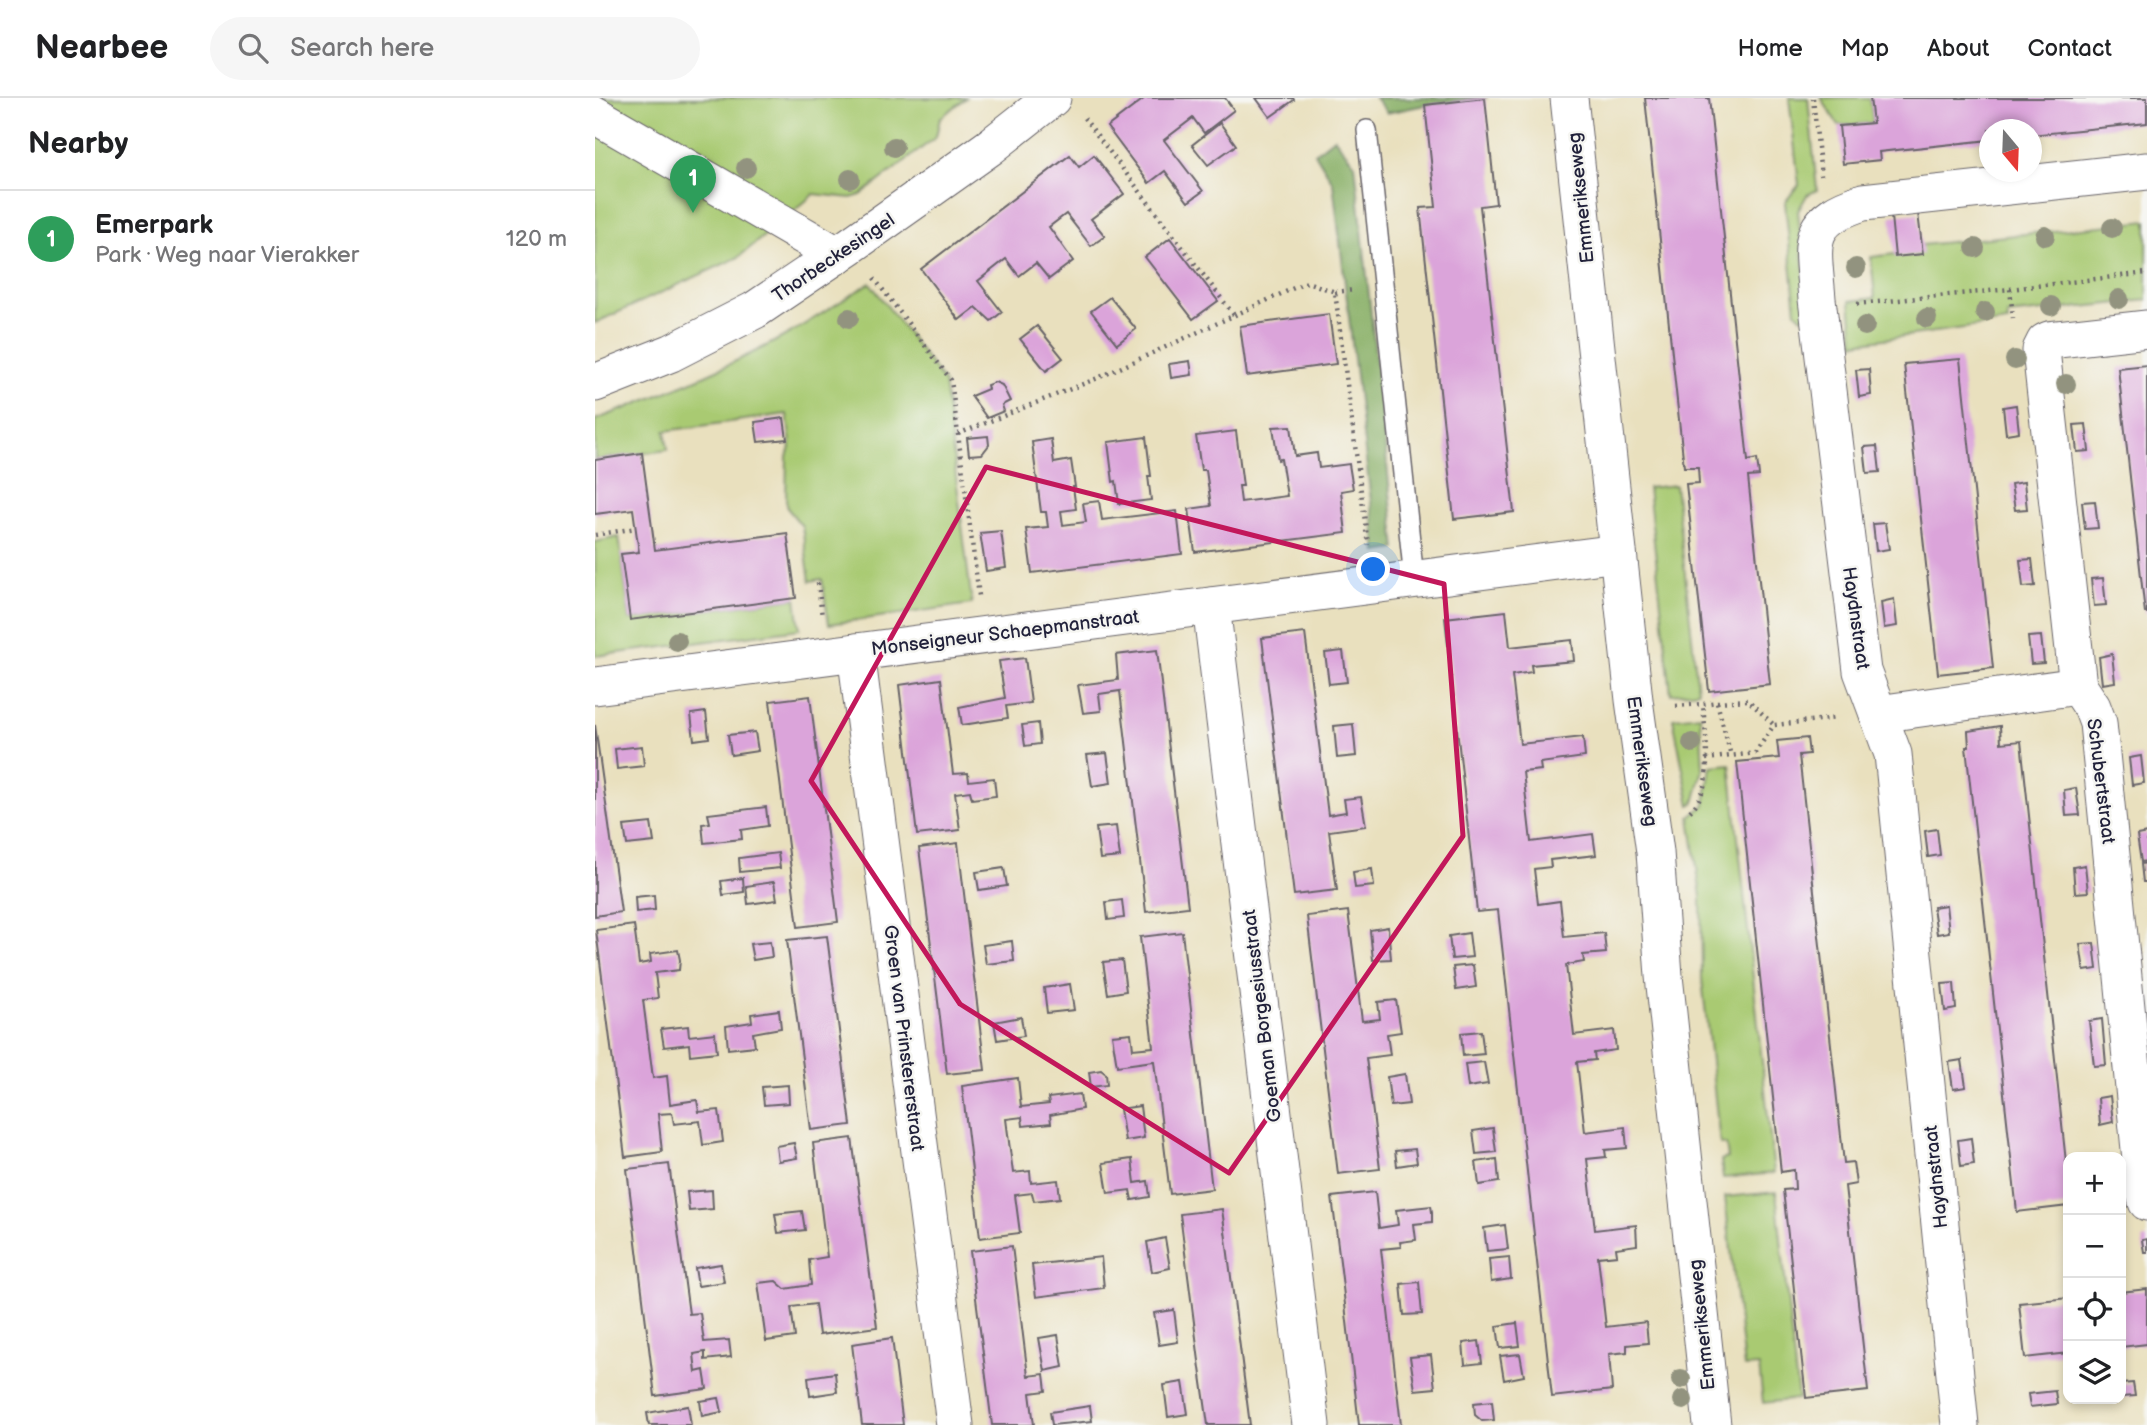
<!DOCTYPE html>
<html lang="en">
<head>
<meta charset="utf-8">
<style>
	:root { --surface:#fff; --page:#f6f6f6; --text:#202124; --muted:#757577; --line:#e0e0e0; --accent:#2563eb }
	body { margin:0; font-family:"Balsamiq Sans",sans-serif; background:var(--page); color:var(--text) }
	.controls { position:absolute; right:21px; bottom:21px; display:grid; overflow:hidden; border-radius:14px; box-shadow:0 4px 10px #0003 }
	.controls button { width:63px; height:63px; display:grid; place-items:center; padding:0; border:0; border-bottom:2px solid var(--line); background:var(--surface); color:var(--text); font:35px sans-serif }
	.compass { position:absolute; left:1384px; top:21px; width:63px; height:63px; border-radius:50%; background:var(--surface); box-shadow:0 4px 10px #0003; rotate:161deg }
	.you { position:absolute; left:779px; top:472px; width:24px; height:24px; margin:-18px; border:5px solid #fff; border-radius:50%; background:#1a73e8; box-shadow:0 0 0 10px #1a73e833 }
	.badge { display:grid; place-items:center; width:46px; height:46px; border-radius:50%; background:var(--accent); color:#fff; font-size:23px; font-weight:700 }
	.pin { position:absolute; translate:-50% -58px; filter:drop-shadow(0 2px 4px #0008) }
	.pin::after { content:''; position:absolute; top:37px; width:24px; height:21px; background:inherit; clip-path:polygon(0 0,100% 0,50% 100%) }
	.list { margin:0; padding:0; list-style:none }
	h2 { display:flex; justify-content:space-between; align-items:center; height:91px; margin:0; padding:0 28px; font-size:30px }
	h2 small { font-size:23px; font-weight:400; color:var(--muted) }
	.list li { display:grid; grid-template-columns:46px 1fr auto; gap:21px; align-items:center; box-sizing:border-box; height:98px; padding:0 28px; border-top:2px solid var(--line) }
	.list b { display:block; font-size:26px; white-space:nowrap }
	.list p { margin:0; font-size:23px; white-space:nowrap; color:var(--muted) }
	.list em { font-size:23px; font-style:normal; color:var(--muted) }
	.icon { flex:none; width:38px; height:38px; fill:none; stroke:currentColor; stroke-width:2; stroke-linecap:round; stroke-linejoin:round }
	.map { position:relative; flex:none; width:1552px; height:1327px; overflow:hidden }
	header { display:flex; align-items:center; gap:42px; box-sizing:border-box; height:98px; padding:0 35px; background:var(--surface); border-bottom:2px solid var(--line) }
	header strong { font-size:33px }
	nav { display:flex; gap:38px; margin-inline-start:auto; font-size:24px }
	.search { width:490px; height:63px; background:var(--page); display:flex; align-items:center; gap:18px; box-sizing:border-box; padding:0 24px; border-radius:38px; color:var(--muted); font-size:26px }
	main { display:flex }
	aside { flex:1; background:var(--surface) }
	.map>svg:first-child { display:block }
</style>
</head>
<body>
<header>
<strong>Nearbee</strong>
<div class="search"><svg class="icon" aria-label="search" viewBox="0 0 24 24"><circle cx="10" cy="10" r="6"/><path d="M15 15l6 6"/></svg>Search here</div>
<nav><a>Home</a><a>Map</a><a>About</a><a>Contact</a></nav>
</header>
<main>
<aside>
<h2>Nearby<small></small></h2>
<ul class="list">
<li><span class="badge" style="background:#2e9e5b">1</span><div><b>Emerpark</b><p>Park · Weg naar Vierakker</p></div><em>120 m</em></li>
</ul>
</aside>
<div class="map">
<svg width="1552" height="1327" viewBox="0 0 1552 1327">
	<rect width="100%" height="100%" fill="#f6f6f2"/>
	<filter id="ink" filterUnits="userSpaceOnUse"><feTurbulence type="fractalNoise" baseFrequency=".0143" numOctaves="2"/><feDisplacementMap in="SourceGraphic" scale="14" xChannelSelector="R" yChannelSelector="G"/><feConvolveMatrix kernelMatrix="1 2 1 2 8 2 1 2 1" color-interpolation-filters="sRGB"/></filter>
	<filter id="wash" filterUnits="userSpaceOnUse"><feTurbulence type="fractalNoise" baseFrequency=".00686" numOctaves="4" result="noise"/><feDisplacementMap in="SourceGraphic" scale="28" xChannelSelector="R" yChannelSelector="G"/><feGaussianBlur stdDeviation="1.57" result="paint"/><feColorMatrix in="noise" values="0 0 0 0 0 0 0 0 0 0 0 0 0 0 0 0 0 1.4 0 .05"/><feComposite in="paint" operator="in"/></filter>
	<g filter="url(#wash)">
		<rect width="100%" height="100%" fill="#e9e0be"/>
		<g fill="#a9ca72" stroke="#667656" stroke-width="2">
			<path d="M0 0H371L345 20 341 39 266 97 256 100 219 96 144 159 0 225Z"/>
			<path d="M1194 0H1213L1222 92 1212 97 1203 113 1213 215 1207 220 1201 214 1190 104 1204 87Z"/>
			<path d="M1226 0H1275L1278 25 1244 28Z"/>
			<path d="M1552 123V202L1412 217 1413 224 1259 245 1255 203 1280 200 1276 159 1300 156V158L1327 147Z"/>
			<path d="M275 185 349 284 377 506 234 526 227 481 215 483 207 428 193 411 191 402 192 359 196 346 192 316 70 333 73 352 0 362V322C64 298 128 272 188 239 218 222 246 203 275 185Z"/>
			<path d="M1080 387 1103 593 1076 596 1053 390Z"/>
			<path d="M24 439 35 522 201 500 205 531 0 558V444Z"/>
			<path d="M1105 617 1108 671 1099 705 1095 707 1078 620Z"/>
			<path d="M1135 666 1179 1075 1128 1080 1126 1062 1133 1060 1131 1046H1125L1107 881 1106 799 1095 719 1110 707 1116 668Z"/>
			<path d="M1181 1094 1203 1301 1168 1305 1164 1268 1149 1269 1130 1099Z"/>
		</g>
		<g fill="#86ae64" stroke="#546850" stroke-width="2">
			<path d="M780 0H892L830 7 792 15Z"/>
			<path d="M739 40 760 66 801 451 782 454 738 85 720 55Z"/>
		</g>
		<g id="blocks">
			<g fill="#dba4da">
				<path d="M550 0H630L639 12 609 35 598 20 569 42 608 93 593 104 570 73 554 85 512 29Z"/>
				<path d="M661 0H698L699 2 675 19Z"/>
				<path d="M890 0 901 106 885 108 919 414 859 421 825 110 841 109 830 7Z"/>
				<path d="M1050 0H1114L1153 363 1162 361 1164 378 1153 379 1175 586 1114 593 1091 386 1104 385 1103 369H1089Z"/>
				<path d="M1275 0H1552V25L1436 37V32H1394V42L1284 54 1285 62 1248 66 1244 28 1278 25Z"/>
				<path d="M625 25 641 47 613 67 597 47Z"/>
				<path d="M475 57 484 69 499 57 529 96 496 121 510 138 496 148 471 116 454 129 478 163 454 181 441 165 424 178 411 161 383 183 407 214 396 223 381 209 364 222 326 171Z"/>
				<path d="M1323 115 1328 156 1300 159 1296 118Z"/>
				<path d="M575 140 623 203 598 221 550 159Z"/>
				<path d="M515 199 541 231 522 246 496 213Z"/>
				<path d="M734 216 741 266 652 278 645 228Z"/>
				<path d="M442 228 468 260 451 273 425 241Z"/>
				<path d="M1365 261 1398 570 1343 576 1309 266Z"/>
				<path d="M595 263 597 277 576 280 574 266Z"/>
				<path d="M1552 267V515H1550L1523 270Z"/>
				<path d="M1274 271 1276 297 1264 299 1261 272Z"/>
				<path d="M400 284 407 287 415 303 407 307 409 313 392 320 376 298 393 291 392 287Z"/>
				<path d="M1421 307 1424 334 1411 336 1408 309Z"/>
				<path d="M189 320 192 341 163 344 160 324Z"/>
				<path d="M1491 326 1494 353 1482 354 1479 327Z"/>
				<path d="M696 328 700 358 722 355 724 370 754 366 758 391 746 393 751 435 600 454 594 411 616 408 611 372H606L601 338 641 333 648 388H644L646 404 692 398 686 361 683 362 678 329Z"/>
				<path d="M393 338 394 347 387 356 374 357 372 340Z"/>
				<path d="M551 339 556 378H553L556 402 524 406 521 383 518 384 513 344Z"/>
				<path d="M456 341 459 365 476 362 480 389H478L481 411 466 413 468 427 491 424 488 405 504 403 507 422 582 413 587 456 437 475 431 431 453 429 451 414H446L437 344Z"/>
				<path d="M1282 348 1285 374 1272 375 1269 349Z"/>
				<path d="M47 355 60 452 192 435 201 500 35 522 26 456 44 454 38 411 0 416V362Z"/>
				<path d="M1429 384 1432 411 1420 412 1416 386Z"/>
				<path d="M1500 403 1503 430 1490 431 1487 404Z"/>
				<path d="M1290 425 1294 451 1281 453 1278 426Z"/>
				<path d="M406 433 411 470 391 473 385 435Z"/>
				<path d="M1437 461 1440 488 1428 489 1425 462Z"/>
				<path d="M1508 480 1511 507 1499 508 1496 481Z"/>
				<path d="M1299 501 1302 528 1289 530 1286 504Z"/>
				<path d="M911 513 915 549 977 542 979 563 936 567 937 574 917 577 925 646 988 639 990 659 945 665 946 672 928 674 936 744 998 736 1001 757 955 762 956 769 939 771 943 806 965 803 969 839 1009 835 1011 855 988 857 989 864 971 867 979 937 1019 932 1021 952 999 955 1000 962 982 964 990 1034 1030 1029 1032 1050 1010 1052 1011 1059 992 1061 1000 1132 1041 1127 1042 1147 1021 1150 1022 1157 1003 1159 1011 1229 1051 1224 1053 1245 1032 1247V1254L1014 1256 1017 1292 957 1299 903 812 882 814 850 520Z"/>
				<path d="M710 535 733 717 751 714 749 701 766 699 771 728 734 733 742 792 699 797 667 540Z"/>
				<path d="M1446 538 1449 565 1436 566 1433 539Z"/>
				<path d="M562 552 593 809 551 814 525 593 504 596 506 613 488 615 483 587 523 582 521 557Z"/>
				<path d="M748 553 752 584 734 586 730 555Z"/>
				<path d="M1517 556 1520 584 1507 586 1504 559Z"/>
				<path d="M430 560 436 605 411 608 413 620 367 627 364 609 410 600 404 563Z"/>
				<path d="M346 581 358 676 373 675 374 683 399 680 401 698 377 701 375 693 360 695 365 732 322 737 304 587Z"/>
				<path d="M215 598 243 824 203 829 175 603Z"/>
				<path d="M111 614 114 640 99 642 96 616Z"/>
				<path d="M443 625 445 646 430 648 427 627Z"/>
				<path d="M758 626 761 658 742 660 739 628Z"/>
				<path d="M0 627 26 814 0 818Z"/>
				<path d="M1405 628 1406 645 1426 643 1473 1083V1108L1422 1114 1371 649H1374L1373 633Z"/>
				<path d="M160 634 163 653 136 657 133 637Z"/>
				<path d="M1212 640 1214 656 1204 657 1249 1065 1258 1064 1261 1086 1250 1088 1273 1293 1211 1300 1188 1092 1200 1091 1199 1072 1186 1074 1142 664 1184 660 1182 643Z"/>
				<path d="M47 648 49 668 22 671 20 651Z"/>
				<path d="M512 655 516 685 497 688 492 657Z"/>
				<path d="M1546 658 1549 685 1537 687 1534 660Z"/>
				<path d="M1481 690 1485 717 1471 718 1469 692Z"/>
				<path d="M171 709 173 728 146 732 147 741 109 745 107 726 115 725 113 716Z"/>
				<path d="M56 725 59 744 32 747 29 728Z"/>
				<path d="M521 728 525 759 505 761 501 730Z"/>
				<path d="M1342 731 1345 757 1333 759 1330 733Z"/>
				<path d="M1552 735V763L1546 764 1542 737Z"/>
				<path d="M363 745 390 972 352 976 324 750Z"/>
				<path d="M183 755 185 770 145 774 144 760Z"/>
				<path d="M1552 765V784H1548L1546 766Z"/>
				<path d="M1490 767 1493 794 1480 795 1478 769Z"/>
				<path d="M409 770 412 788 384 792 381 774Z"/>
				<path d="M777 771 779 788 760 790 758 774Z"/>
				<path d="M148 780 149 794 128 797 126 783Z"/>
				<path d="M179 784 182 802 153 806 151 788Z"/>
				<path d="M59 797 60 812 41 814 40 799Z"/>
				<path d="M527 802 529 820 513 822 511 804Z"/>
				<path d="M1351 807 1354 834 1342 836 1338 809Z"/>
				<path d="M753 813 767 923 785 921 783 904 801 902 806 934 792 936 795 957 771 960 785 1071 743 1076 712 818Z"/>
				<path d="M39 827 44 866 56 864 55 856 83 852 85 862 84 872 60 875 63 900 48 902 58 980 72 978 75 1006 102 1002 104 1014 124 1012 128 1044 108 1047 105 1023 79 1026 77 1015 63 1016 67 1054 30 1059 1 832Z"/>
				<path d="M793 829 796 861 778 862 775 832Z"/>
				<path d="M587 834 617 1091 575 1096 559 963 522 968 517 937 536 935 538 951 558 949 545 839Z"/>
				<path d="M874 835 877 859 857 861 854 838Z"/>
				<path d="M232 838 256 1027 216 1032 192 842Z"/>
				<path d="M417 843 419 863 391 866 388 847Z"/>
				<path d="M175 844 177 859 158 862 155 846Z"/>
				<path d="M1499 845 1502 871 1489 873 1485 846Z"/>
				<path d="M527 862 531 893 513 896 508 864Z"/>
				<path d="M878 867 881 889 861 892 858 869Z"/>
				<path d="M1359 885 1361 911 1350 913 1347 886Z"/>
				<path d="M475 886 479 912 452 915 449 890Z"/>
				<path d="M184 912 186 930 158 935 160 948 133 951 131 928 157 924 156 916Z"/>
				<path d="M426 919 429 938 402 942 399 924Z"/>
				<path d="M1507 921 1511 967 1499 968 1494 923Z"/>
				<path d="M93 928 94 938 120 935 122 954 95 957 94 946 69 949 66 931Z"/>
				<path d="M886 933 889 956 868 958 866 935Z"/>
				<path d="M1367 962 1371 989 1358 991 1354 964Z"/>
				<path d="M889 964 893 986 873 989 870 966Z"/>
				<path d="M506 972 511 976 512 987 496 989 494 974Z"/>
				<path d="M810 976 814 1006 796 1008 792 979Z"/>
				<path d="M423 980 426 1009 454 1006 453 1000 485 996 487 1011 455 1017 456 1025 428 1028 427 1019 411 1021 418 1075 435 1073 436 1085 463 1082 465 1100 439 1103 437 1095 420 1097 425 1135 385 1140 367 988Z"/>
				<path d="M193 987 194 1005 169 1007 167 989Z"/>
				<path d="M1515 998 1518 1024 1505 1027 1503 1000Z"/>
				<path d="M545 1008 549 1040 530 1043 525 1011Z"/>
				<path d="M898 1030 901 1054 881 1056 878 1033Z"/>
				<path d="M257 1040 282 1229 224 1237 220 1206 196 1209 200 1239 171 1243 163 1185 181 1183 190 1191 216 1187 214 1162 232 1159 218 1045Z"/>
				<path d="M1376 1040 1379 1066 1366 1068 1363 1042Z"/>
				<path d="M199 1045 202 1060 183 1063 181 1048Z"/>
				<path d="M820 1051 822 1065 802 1068 800 1053Z"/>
				<path d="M537 1061 540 1085 553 1083 555 1099 537 1102 535 1092 513 1095 508 1065Z"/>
				<path d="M902 1061 904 1084 884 1087 881 1064Z"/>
				<path d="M74 1066 94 1216 105 1215 109 1244 134 1242 136 1259 110 1262V1254L99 1256 101 1274 109 1272 112 1291 60 1298 32 1071Z"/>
				<path d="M117 1092 118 1111 94 1113 92 1094Z"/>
				<path d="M780 1094 784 1130 803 1127 801 1112 836 1108 837 1114V1124L819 1126 821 1142 805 1144 806 1149 786 1151 806 1327H764L746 1172 737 1099Z"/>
				<path d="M627 1111 632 1148 655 1327H613L604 1263 585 1116Z"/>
				<path d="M207 1113 210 1132 183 1135 180 1116Z"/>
				<path d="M910 1127 913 1151 892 1153 889 1130Z"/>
				<path d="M570 1140 575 1170 557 1174 552 1144Z"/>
				<path d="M1552 1141V1154H1549L1547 1142Z"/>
				<path d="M417 1148 433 1278 449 1276 451 1293 435 1295 439 1327H397L389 1263 375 1153Z"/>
				<path d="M506 1159 509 1190 441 1199 437 1167Z"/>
				<path d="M914 1159 916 1181 896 1184 894 1161Z"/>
				<path d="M126 1166 129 1184 103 1188 100 1170Z"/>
				<path d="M824 1184 827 1216 809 1217 806 1186Z"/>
				<path d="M1552 1191V1246L1526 1249V1194Z"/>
				<path d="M1473 1200V1255L1430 1260 1424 1205Z"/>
				<path d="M579 1212 583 1244 564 1247 559 1215Z"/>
				<path d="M922 1225 925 1248 905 1250 902 1228Z"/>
				<path d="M463 1237 468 1269 450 1273 444 1240Z"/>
				<path d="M297 1240 308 1327H267L257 1246Z"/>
				<path d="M884 1243 887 1265 870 1267 868 1245Z"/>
				<path d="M925 1256 929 1278 909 1282 905 1258Z"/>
				<path d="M836 1257 840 1290 820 1292 815 1259Z"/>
				<path d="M240 1275 242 1294 215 1298 213 1279Z"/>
				<path d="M588 1284 593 1316 573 1319 569 1287Z"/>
				<path d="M1538 1285 1540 1298 1526 1299V1286Z"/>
				<path d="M1460 1293 1462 1306 1435 1309 1433 1296Z"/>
				<path d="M124 1300 127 1314 107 1318 105 1303Z"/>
				<path d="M897 1303 899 1322 887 1323 880 1317 879 1305Z"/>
				<path d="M93 1308 96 1327H54L52 1315Z"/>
				<path d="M495 1308 497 1323 457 1327 455 1314Z"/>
			</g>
		</g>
	</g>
	<g filter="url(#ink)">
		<use href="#blocks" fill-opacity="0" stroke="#686469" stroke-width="2"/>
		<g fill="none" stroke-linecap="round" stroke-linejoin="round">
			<defs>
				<path id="service" d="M772 32 819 481"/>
				<g id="minor">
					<path d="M974 0 1039 602 1060 754 1069 878 1117 1327"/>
					<path d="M0 17 242 157"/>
					<path d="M1552 231 1454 242 1450 244 1446 252 1483 588 1497 609 1503 625 1549 1092 1552 1104"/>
					<path d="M0 285 76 255 160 212 255 148 395 49 457 0"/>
					<path d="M616 508 716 1327"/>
					<path d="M261 554 360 1327"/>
					<path d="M0 588 1023 455"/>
					<path d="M1283 616 1483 588"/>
					<path d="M1365 1327 1298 656 1267 573 1222 201C1218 147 1207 123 1268 104L1552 73"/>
				</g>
			</defs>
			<use href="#service" stroke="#686469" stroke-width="22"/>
			<use href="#minor" stroke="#686469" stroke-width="39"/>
			<g stroke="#686469" stroke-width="4.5" stroke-dasharray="2 5" stroke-linecap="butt">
				<path d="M1218 0 1226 78"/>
				<path d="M489 20 639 217"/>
				<path d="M279 180 356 282 384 498"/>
				<path d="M1415 191 1552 175"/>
				<path d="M740 194 760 192"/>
				<path d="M1262 206 1415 191 1418 220"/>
				<path d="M363 336 503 280 712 184 740 194 773 447"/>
				<path d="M0 437 41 430"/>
				<path d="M223 485 227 519"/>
				<path d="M1122 604 1153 602 1179 627"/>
				<path d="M1081 608 1108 606"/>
				<path d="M1111 661 1160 655 1179 627 1242 620"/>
				<path d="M1095 713C1121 689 1110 639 1108 606L1122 604 1136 658"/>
			</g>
			<use href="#service" stroke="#fff" stroke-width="19"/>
			<use href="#minor" stroke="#fff" stroke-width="37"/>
		</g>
		<g fill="#92937f">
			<circle cx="299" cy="49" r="10"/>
			<circle cx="151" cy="70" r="10"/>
			<circle cx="255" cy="81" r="10"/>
			<circle cx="1517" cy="130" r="10"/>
			<circle cx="1450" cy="138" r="10"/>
			<circle cx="1380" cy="150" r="10"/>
			<circle cx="1261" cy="170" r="10"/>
			<circle cx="1524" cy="201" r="10"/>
			<circle cx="1456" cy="208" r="10"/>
			<circle cx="1390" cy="214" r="10"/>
			<circle cx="254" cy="220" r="10"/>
			<circle cx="1332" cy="220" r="10"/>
			<circle cx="1270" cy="228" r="10"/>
			<circle cx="1420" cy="262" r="10"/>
			<circle cx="1471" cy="286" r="10"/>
			<circle cx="82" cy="543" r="10"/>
			<circle cx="1097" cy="645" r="10"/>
			<circle cx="1086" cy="1281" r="10"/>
			<circle cx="1088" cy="1302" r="10"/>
		</g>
	</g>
	<path fill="none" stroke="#c2185b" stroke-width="5" stroke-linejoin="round" d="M391 369 849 486 868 738 634 1075 365 906 216 683Z"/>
	<g text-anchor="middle" stroke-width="5" stroke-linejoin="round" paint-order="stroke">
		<g font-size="19" fill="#22223b" stroke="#f6f6f2">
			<text transform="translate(985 100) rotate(-96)" y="7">Emmerikseweg</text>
			<text transform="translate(238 159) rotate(-34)" y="7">Thorbeckesingel</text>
			<text transform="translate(1262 520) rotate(82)" y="7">Haydnstraat</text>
			<text transform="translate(410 534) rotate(-7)" y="7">Monseigneur Schaepmanstraat</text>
			<text transform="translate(1048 663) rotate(82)" y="7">Emmerikseweg</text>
			<text transform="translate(1507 683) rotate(83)" y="7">Schubertstraat</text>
			<text transform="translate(666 918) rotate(-97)" y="7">Goeman Borgesiusstraat</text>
			<text transform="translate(310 940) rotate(83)" y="7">Groen van Prinstererstraat</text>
			<text transform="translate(1340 1079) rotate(-96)" y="7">Haydnstraat</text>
			<text transform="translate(1106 1227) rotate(-96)" y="7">Emmerikseweg</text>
		</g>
	</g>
</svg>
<div class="controls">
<button>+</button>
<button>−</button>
<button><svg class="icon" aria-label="locate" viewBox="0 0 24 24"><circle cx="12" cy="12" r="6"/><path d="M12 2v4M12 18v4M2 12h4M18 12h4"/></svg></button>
<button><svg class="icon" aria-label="layers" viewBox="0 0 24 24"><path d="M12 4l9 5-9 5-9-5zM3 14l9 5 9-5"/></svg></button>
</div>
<svg class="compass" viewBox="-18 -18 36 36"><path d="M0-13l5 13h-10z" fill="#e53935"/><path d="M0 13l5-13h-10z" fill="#757577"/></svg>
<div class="you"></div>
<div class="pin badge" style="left:98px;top:115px;background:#2e9e5b">1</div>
</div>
</main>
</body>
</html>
